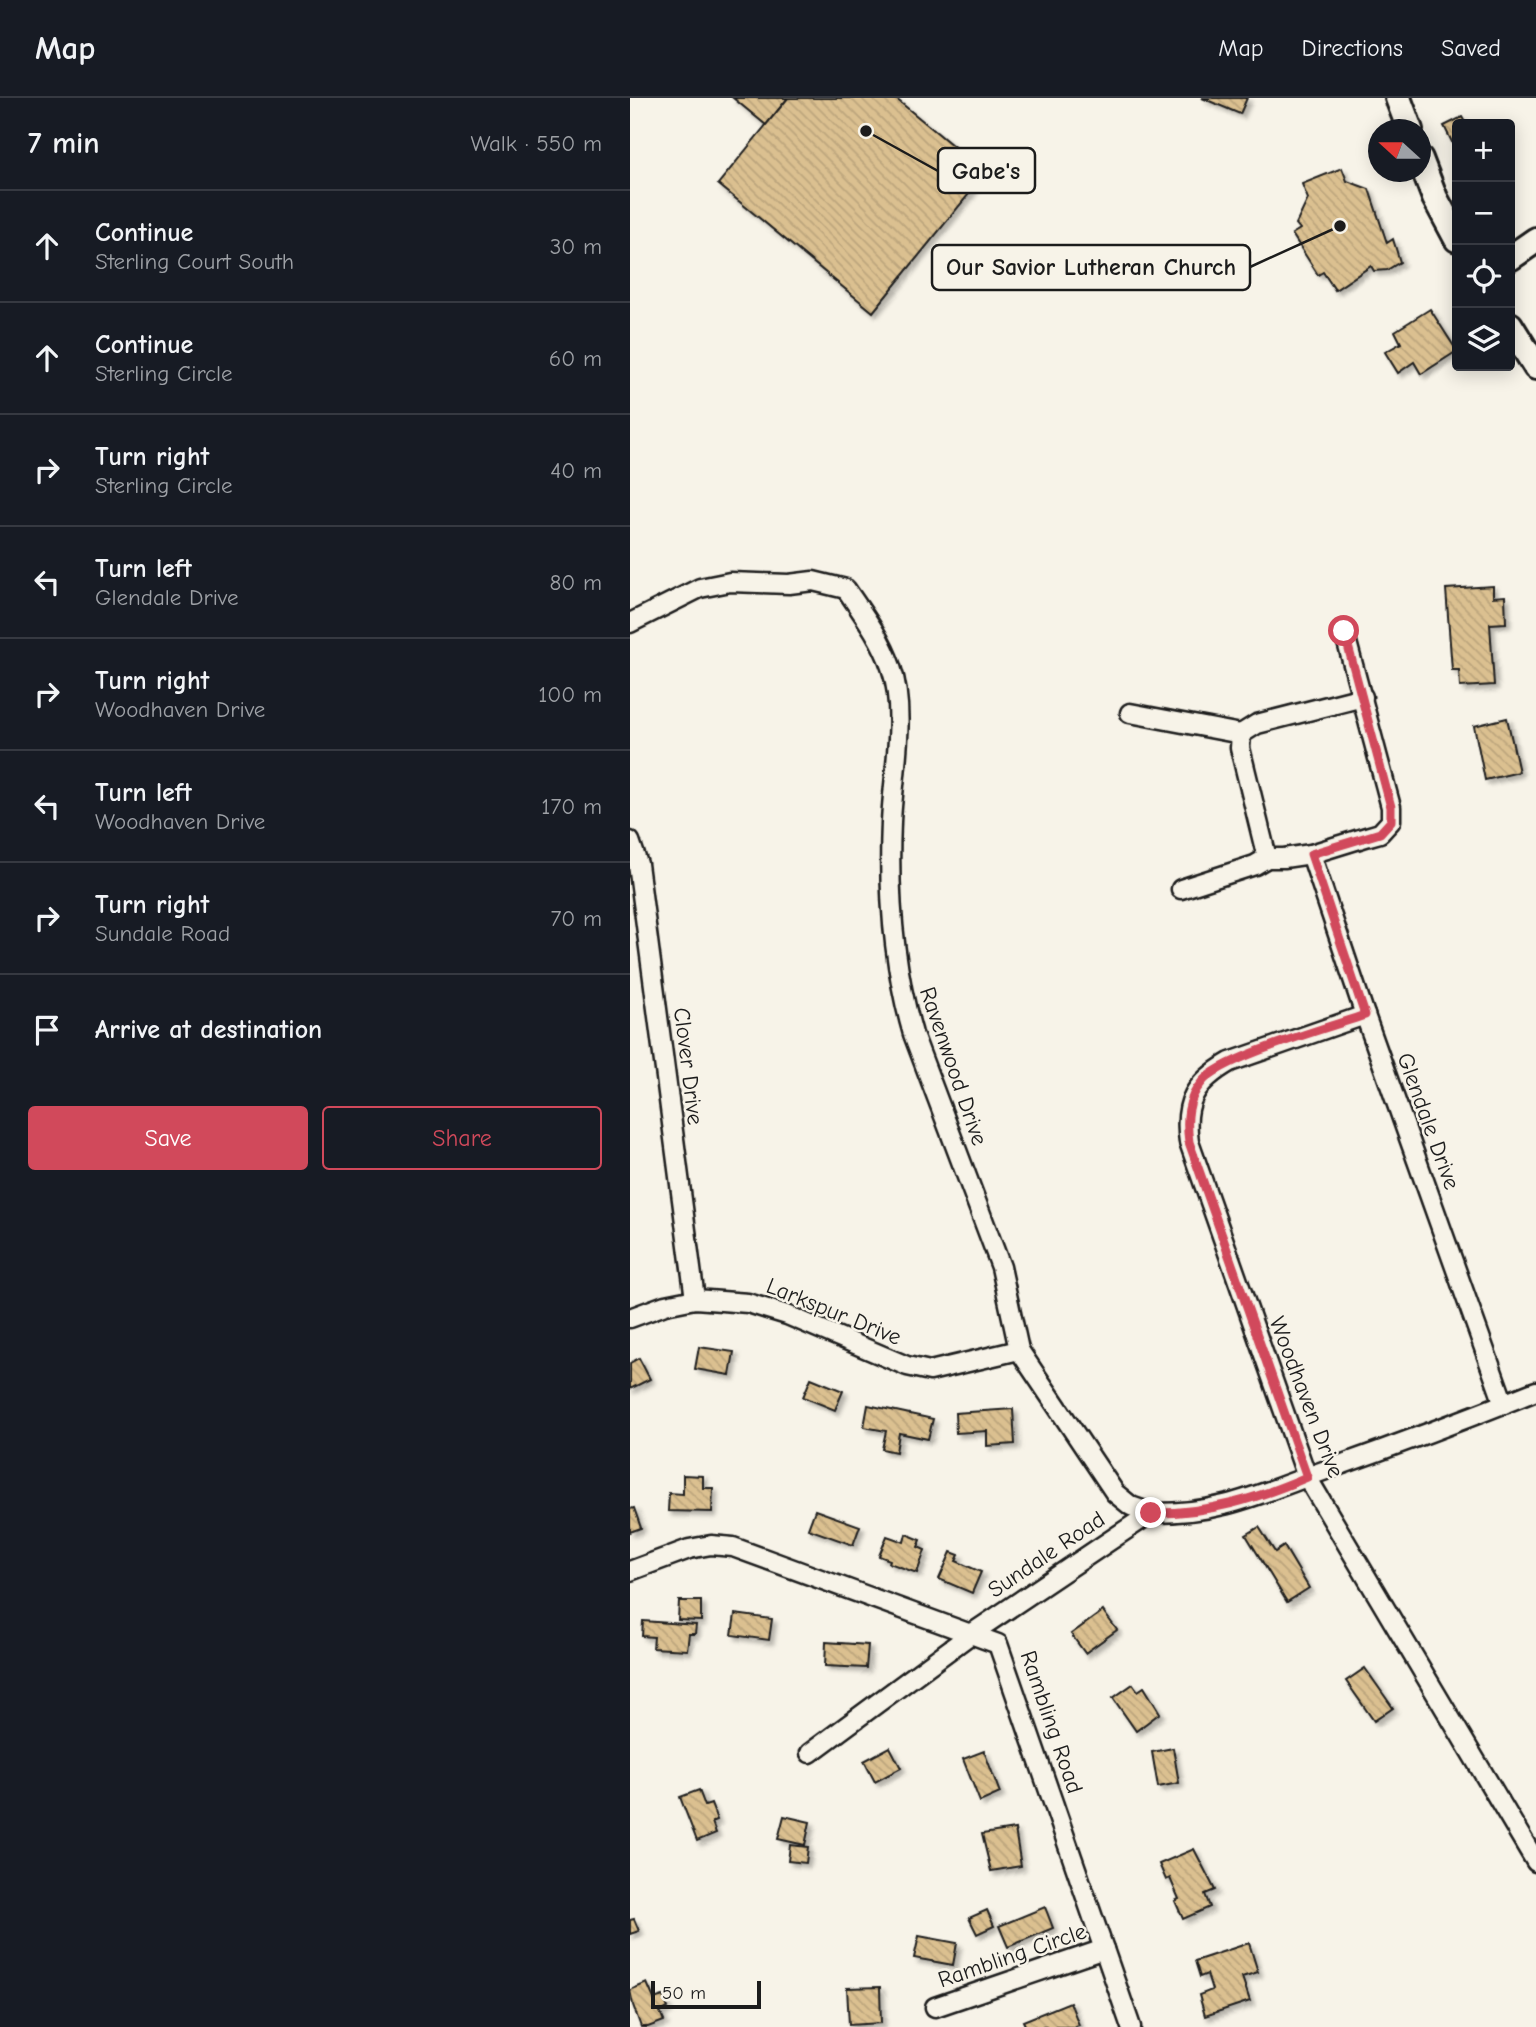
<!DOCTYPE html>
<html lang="en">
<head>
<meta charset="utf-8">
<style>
	:root { --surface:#171b24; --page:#20242c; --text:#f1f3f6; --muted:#9ea1a6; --line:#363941; --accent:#d1495b }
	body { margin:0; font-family:"Comic Neue",sans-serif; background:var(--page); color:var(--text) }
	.controls { position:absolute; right:21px; top:21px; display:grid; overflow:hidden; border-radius:7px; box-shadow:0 4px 18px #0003 }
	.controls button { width:63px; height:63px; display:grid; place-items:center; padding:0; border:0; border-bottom:2px solid var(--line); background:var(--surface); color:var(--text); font:35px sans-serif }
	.compass { position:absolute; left:738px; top:21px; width:63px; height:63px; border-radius:50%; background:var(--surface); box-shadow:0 4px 18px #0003; rotate:291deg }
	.scale { position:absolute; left:21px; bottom:18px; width:110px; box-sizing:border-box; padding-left:7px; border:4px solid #1c1c1c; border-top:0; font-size:19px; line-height:24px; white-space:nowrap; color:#1c1c1c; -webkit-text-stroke:5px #f7f3e8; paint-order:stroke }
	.stop { position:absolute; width:21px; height:21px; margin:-16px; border:5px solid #d1495b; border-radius:50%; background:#fff }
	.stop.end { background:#d1495b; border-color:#fff; box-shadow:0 2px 7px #0008 }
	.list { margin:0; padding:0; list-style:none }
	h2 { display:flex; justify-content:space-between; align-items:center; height:91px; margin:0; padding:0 28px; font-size:30px }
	h2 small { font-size:23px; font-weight:400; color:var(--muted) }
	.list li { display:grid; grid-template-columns:46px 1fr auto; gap:21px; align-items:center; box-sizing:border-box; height:112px; padding:0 28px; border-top:2px solid var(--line) }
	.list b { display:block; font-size:26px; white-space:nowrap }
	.list p { margin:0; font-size:23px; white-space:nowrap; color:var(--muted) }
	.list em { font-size:23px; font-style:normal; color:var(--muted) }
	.actions { display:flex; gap:14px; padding:21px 28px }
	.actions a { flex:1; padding:16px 0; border:2px solid var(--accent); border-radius:7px; text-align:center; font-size:24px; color:var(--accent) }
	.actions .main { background:var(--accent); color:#fff }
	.icon { flex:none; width:38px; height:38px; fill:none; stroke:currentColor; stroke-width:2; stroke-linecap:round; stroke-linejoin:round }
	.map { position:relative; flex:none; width:906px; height:1929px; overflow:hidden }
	header { display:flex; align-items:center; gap:42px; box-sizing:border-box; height:98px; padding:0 35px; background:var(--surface); border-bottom:2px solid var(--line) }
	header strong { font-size:33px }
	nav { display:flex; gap:38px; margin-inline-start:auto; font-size:24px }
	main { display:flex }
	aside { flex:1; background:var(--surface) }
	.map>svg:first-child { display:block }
</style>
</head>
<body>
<header>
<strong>Map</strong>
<nav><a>Map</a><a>Directions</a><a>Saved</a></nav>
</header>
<main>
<aside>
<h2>7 min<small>Walk · 550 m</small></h2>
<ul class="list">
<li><svg class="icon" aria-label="ahead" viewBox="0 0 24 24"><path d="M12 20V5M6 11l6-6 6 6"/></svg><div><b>Continue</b><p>Sterling Court South</p></div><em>30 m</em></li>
<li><svg class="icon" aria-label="ahead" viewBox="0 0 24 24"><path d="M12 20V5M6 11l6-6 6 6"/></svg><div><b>Continue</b><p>Sterling Circle</p></div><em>60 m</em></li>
<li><svg class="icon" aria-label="right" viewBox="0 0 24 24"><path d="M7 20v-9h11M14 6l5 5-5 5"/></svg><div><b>Turn right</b><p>Sterling Circle</p></div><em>40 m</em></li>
<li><svg class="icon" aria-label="left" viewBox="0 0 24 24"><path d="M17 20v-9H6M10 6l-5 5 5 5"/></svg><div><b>Turn left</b><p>Glendale Drive</p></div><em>80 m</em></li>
<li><svg class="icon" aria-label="right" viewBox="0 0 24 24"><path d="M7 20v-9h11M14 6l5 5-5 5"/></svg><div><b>Turn right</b><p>Woodhaven Drive</p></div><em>100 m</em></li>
<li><svg class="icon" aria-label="left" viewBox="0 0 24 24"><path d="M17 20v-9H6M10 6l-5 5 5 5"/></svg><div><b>Turn left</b><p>Woodhaven Drive</p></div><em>170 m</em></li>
<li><svg class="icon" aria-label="right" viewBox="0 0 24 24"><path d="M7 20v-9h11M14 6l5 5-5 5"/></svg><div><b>Turn right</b><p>Sundale Road</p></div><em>70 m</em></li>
<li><svg class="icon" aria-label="arrive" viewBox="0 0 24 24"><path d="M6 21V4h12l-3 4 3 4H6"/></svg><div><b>Arrive at destination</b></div></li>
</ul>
<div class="actions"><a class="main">Save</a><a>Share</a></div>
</aside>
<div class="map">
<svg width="906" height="1929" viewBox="0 0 906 1929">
	<defs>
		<pattern id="building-back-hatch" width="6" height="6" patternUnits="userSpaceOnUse" patternTransform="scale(1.75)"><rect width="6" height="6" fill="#dbc090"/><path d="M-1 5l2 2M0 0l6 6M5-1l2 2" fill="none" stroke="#bba47c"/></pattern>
		<filter id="shadow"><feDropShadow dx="4" dy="4" stdDeviation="2" flood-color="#0004"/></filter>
	</defs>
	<rect width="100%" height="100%" fill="#f7f3e8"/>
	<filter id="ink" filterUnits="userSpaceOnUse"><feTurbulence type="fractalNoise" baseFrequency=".0143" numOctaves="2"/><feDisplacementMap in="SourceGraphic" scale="14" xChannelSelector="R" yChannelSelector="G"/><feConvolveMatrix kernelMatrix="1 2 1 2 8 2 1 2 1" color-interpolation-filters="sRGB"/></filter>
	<g filter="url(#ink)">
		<g fill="url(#building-back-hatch)" stroke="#1c1c1c" stroke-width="2" filter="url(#shadow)">
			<path d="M103 0H158L136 27Z"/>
			<path d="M158 0H265L356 75 243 214 88 86Z"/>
			<path d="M572 0H617L610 16Z"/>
			<path d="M832 19 836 26H827V54L814 28Z"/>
			<path d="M712 70 717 83 739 91 757 145 763 141 770 164 757 172 744 173 741 168 705 192 693 174 688 177 662 136 670 131 666 126 678 101 672 86Z"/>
			<path d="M800 211 827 253 791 276 784 264 768 275 755 254 771 245 765 233Z"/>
			<path d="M863 488V499L875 498 876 525 860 526 864 587 830 589 829 572H822L816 491Z"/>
			<path d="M877 620 889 674 855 682 844 628Z"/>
			<path d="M69 1249 104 1254 100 1277 65 1271Z"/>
			<path d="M9 1260 20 1281 0 1291V1265Z"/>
			<path d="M181 1280 213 1293 205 1312 173 1299Z"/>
			<path d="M238 1307 303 1321 298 1341 269 1335 266 1354 252 1351 256 1333 234 1329Z"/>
			<path d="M383 1311 385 1346 357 1348V1333L326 1335 325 1315Z"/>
			<path d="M53 1377 73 1378V1390H83L82 1414 38 1413 39 1395 53 1396Z"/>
			<path d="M4 1410 11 1430 0 1434V1411Z"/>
			<path d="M185 1412 230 1428 223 1447 178 1431Z"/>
			<path d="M629 1429 645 1454 654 1448 679 1490 657 1504 616 1437Z"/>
			<path d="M276 1436 291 1442 288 1449 295 1452 287 1475 259 1465 260 1462 249 1458 257 1438 274 1444Z"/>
			<path d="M321 1454 329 1457 326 1463 351 1474 342 1495 309 1481Z"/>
			<path d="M49 1503H71V1523L48 1522Z"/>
			<path d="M473 1513 487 1532 455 1555 441 1536Z"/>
			<path d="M105 1516 142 1521 139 1542 102 1537Z"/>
			<path d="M13 1523 66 1527 65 1536H59L57 1552 23 1550 24 1539 12 1538Z"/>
			<path d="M196 1544 238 1547 236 1570 195 1568Z"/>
			<path d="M735 1570 763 1610 744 1623 716 1583Z"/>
			<path d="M503 1586 508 1593 514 1589 530 1615 506 1633 483 1600Z"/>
			<path d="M260 1649 271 1670 245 1684 234 1663Z"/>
			<path d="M543 1650 549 1685 528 1689 522 1654Z"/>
			<path d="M354 1653 370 1695 350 1704 333 1661Z"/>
			<path d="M69 1692 75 1708 81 1706 87 1722 82 1724 86 1735 67 1743 50 1699Z"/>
			<path d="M154 1718 180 1724 175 1747 148 1741Z"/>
			<path d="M385 1731 391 1768 361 1773 352 1736Z"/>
			<path d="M160 1747 178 1749 176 1765 158 1763Z"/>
			<path d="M564 1751 585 1792 575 1796 580 1809 553 1821 545 1803 549 1801 540 1780 536 1782 529 1766Z"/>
			<path d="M415 1809 423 1830 378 1849 369 1828Z"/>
			<path d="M357 1812 364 1828 347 1836 339 1820Z"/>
			<path d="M4 1821 9 1833 0 1836V1822Z"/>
			<path d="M289 1838 327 1845 323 1867 284 1860Z"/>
			<path d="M619 1845 628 1874 612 1879 620 1903 575 1918 569 1897 582 1892 577 1876 570 1879 565 1863Z"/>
			<path d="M17 1885 24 1901 33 1898 38 1910 30 1914 34 1923 18 1929H11L3 1907 0 1892Z"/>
			<path d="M250 1889 251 1925 219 1927 217 1890Z"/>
			<path d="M440 1904 449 1927 443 1929H396L393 1923Z"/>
		</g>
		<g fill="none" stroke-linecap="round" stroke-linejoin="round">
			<defs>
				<g id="street">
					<path d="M0 525 70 490 100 484 159 486 183 483 216 491C233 516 251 540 261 569 277 615 263 677 261 724 258 795 263 867 283 936L371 1169 389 1252 485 1395 501 1408 521 1415"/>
					<path d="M500 615 611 636"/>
					<path d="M0 743 8 766 65 1201"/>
					<path d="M681 756 735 917 874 1306"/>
					<path d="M637 760 610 650 611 636 627 626 733 599"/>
					<path d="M551 791 625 767 637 760H654L681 756 736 739 750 735 761 723V709L714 533"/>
					<path d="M735 917 600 964C565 984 553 1004 559 1044L677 1379 906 1764"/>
					<path d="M0 1220 35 1207 65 1201 118 1205 157 1217 277 1268 300 1273 389 1252"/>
					<path d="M0 1473 59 1451 81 1447 103 1449 368 1546 501 1929"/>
					<path d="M180 1655 341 1536 521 1415C592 1416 631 1395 696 1372 767 1347 836 1321 906 1293"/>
					<path d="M305 1909 474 1851"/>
				</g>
				<g id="secondary">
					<path d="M768 0 780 32"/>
					<path d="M790 61 805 100 827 141"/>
					<path d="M880 160 906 142"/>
					<path d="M880 227 906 269"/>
				</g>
			</defs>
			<use href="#street" stroke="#1c1c1c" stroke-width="23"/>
			<use href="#secondary" stroke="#1c1c1c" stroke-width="30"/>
			<use href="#street" stroke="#f7f3e8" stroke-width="18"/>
			<use href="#secondary" stroke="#f7f3e8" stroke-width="24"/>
		</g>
	</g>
	<g fill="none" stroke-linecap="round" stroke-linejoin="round" filter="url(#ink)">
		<path stroke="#d1495b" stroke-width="9" d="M521 1415C577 1416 626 1401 677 1379L559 1044C556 1022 557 1001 572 984 592 959 700 929 735 917L681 756 750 735 761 723V709L714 533"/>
	</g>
	<g text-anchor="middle" stroke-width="5" stroke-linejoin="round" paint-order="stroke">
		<g font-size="23" fill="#1c1c1c" stroke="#f7f3e8">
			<text transform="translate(59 968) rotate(83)" y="8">Clover Drive</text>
			<text transform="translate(324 968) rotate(71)" y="8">Ravenwood Drive</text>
			<text transform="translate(799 1023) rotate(70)" y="8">Glendale Drive</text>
			<text transform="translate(204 1213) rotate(22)" y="8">Larkspur Drive</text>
			<text transform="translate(677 1299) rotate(69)" y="8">Woodhaven Drive</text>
			<text transform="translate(416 1456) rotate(-34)" y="8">Sundale Road</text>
			<text transform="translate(422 1624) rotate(71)" y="8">Rambling Road</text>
			<text transform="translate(382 1857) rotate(-19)" y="8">Rambling Circle</text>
		</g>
	</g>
	<path fill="none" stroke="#1c1c1c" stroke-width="2.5" d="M236 33L308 73M710 128L620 169"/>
	<g fill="#1c1c1c" stroke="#f7f3e8" stroke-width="2.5">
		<circle cx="236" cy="33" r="7"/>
		<circle cx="710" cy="128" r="7"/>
	</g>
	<g fill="#f7f3e8" stroke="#1c1c1c" stroke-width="2.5">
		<rect x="308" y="50" width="97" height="45" rx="7"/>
		<rect x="302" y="147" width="318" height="45" rx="7"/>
	</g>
	<g font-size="24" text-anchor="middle" font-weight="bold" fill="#1c1c1c">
		<text x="356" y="81">Gabe's</text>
		<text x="461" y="177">Our Savior Lutheran Church</text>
	</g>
</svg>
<div class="controls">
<button>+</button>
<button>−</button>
<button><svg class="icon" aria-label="locate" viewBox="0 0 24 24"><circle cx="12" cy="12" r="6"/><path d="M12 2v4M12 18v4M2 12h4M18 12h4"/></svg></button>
<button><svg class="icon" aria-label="layers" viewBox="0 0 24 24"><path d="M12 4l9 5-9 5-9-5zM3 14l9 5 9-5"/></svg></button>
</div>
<svg class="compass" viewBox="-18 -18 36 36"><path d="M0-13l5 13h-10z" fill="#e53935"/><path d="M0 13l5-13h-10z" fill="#9ea1a6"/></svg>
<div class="scale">50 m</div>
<div class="stop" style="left:714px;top:533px"></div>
<div class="stop end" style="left:521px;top:1415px"></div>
</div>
</main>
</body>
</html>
